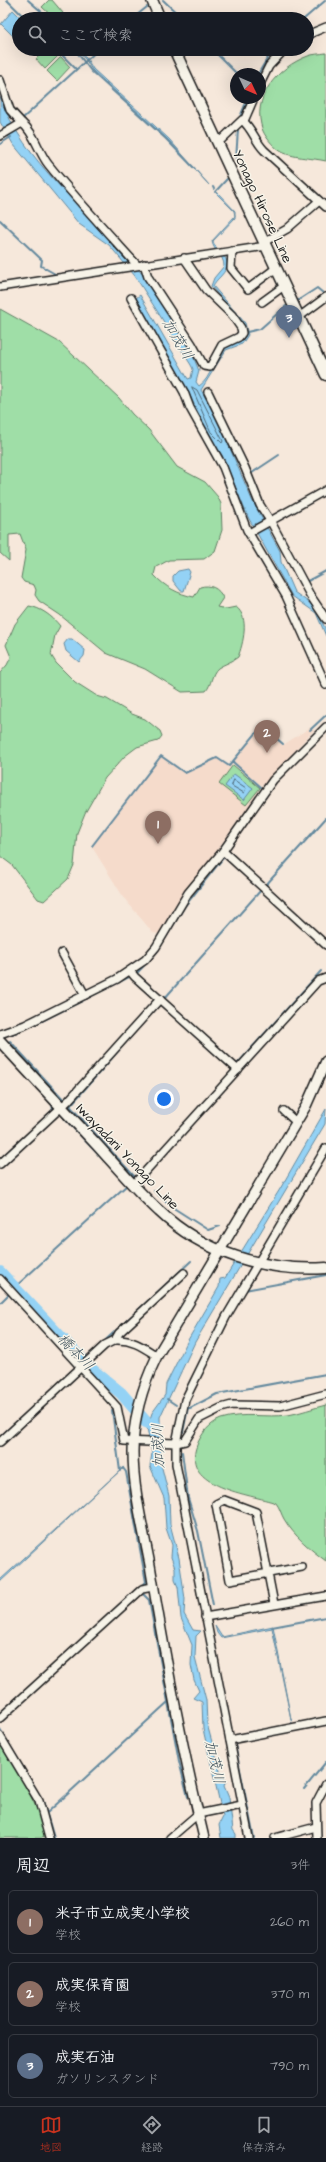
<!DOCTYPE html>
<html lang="ja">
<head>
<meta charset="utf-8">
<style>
	:root { --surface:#171b24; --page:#20242c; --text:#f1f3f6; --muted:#9ea1a6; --line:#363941; --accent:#c8321e }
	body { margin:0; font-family:"Architects Daughter","Klee One",sans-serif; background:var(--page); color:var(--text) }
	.compass { position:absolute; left:230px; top:68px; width:36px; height:36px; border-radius:50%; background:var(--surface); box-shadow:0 4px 16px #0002; rotate:134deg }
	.you { position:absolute; left:164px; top:1099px; width:14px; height:14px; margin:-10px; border:3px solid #fff; border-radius:50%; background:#1a73e8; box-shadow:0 0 0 6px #1a73e833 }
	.badge { display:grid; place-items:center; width:26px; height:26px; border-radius:50%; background:var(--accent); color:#fff; font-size:13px; font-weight:700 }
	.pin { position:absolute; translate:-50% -33px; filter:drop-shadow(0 1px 2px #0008) }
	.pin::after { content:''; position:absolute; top:21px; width:14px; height:12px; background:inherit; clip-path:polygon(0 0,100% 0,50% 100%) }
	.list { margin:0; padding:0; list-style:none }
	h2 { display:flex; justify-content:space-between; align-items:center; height:52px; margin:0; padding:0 16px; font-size:17px }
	h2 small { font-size:13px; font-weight:400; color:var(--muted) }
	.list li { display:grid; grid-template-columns:26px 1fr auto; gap:12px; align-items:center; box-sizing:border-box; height:64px; margin:0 8px 8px; padding:0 8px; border:1px solid var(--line); border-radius:6px }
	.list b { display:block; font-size:15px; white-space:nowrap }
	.list p { margin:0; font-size:13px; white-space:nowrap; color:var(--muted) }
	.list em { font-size:13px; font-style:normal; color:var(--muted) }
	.icon { flex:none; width:22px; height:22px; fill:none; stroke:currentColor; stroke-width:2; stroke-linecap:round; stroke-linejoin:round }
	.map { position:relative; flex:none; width:326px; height:1838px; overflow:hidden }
	.search { position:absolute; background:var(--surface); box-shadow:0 4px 16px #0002; left:12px; right:12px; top:12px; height:44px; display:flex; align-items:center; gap:10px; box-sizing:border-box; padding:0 14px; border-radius:22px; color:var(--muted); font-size:15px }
	.sheet { height:268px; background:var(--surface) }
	nav { display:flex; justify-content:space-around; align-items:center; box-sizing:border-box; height:56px; border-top:1px solid var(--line); background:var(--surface); font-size:11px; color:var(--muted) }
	nav a { display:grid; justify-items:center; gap:2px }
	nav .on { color:var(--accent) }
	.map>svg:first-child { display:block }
</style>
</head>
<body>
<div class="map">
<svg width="326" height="1838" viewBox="0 0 326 1838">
	<rect width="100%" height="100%" fill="#f6e8db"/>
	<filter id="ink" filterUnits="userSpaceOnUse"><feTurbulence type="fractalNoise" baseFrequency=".025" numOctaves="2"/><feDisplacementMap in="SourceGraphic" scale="8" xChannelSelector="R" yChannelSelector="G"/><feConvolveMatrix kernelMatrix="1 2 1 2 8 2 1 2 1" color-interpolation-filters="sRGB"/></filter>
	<g filter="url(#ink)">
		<g fill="#f5dbcb">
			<path d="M262 727 283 745 311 727 314 730 262 786 233 762Z"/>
			<path d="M161 756 185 773 217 758 229 766 232 763 261 788 216 852 176 903 159 934 153 933 124 898 92 847Z"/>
		</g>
		<g fill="#9fdea7" stroke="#5e7d62">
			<path d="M49 0H52L63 13 55 19 42 7Z"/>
			<path d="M46 49H54L59 55 45 69 36 59Z"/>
			<path d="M326 53V161C313 158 296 158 284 153 276 150 266 138 263 131 250 98 278 67 308 56 313 54 320 54 326 53Z"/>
			<path d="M61 57 70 67 57 81 47 71Z"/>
			<path d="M0 309 59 342 119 398 132 414 149 430 177 467 205 482 218 497 221 504 222 530 215 551 204 559 169 560 156 567 154 575C165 587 178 594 194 597L200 587C210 584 219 588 223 598L217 607 226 609 236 607C250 617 243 644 238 657 232 662 224 664 218 668 211 674 212 684 206 691L182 692 145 669 106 653 60 615 39 601 35 595 36 590 34 585 24 582 21 578 26 550 20 534 9 535V561L0 553Z"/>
			<path d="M29 606C41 608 52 616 60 626L55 635 51 655 56 663 75 682 97 696 107 699 132 714 145 719 160 731 162 736 158 741 137 747 125 756 105 778 85 813 77 833 74 865 68 879 44 901 38 899 12 865 0 856V673L7 665 11 657 6 645 15 624Z"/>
			<path d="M233 765 260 788 246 805 219 784Z"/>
			<path d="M326 1405V1561C311 1550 294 1536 284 1519 281 1514 280 1508 276 1503 251 1494 180 1488 197 1445 201 1434 210 1423 221 1419 243 1412 266 1418 288 1415 300 1413 313 1408 326 1405Z"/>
			<path d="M0 1744C17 1773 40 1805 46 1838H0Z"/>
		</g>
		<g fill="#94d2f5" stroke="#64899e">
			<path d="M13 10 22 19H19V36L16 39 1 24Z"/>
			<path d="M76 49 87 59 93 69 169 139 209 185 167 139 92 70 86 60Z"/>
			<path d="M0 97C23 161 86 209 130 259 155 288 173 324 193 356L199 371 196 382 199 386C212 378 213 357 225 347 233 342 242 344 245 334L243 324 211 286 214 278 224 266C224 255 213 251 212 241L235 216 234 211 216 193 217 192 235 211V218L213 241C215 251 231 256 226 268 224 275 216 279 213 286L245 323 248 335 242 344 226 350 201 390 217 418 252 500 280 551 281 562 294 592 314 606 326 630V636L316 613 292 596 248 517 222 455 208 435 188 391 136 298 140 295 188 379 191 378 193 369 191 365 135 276 109 245 79 224 13 144 0 122Z"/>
			<path d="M188 569 190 572 184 591H181L173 581V576L178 571Z"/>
			<path d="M68 639H72L85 650 84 656 79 662 66 651 64 644Z"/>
			<path d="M234 774 253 788 244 800 225 786Z"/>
			<path d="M326 1109 325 1124 195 1342 160 1417 161 1464 169 1496 170 1524 179 1558 185 1599 184 1614 193 1630 201 1631 196 1636 195 1657 206 1700 207 1724 220 1771 226 1781 224 1786 229 1798 233 1830 236 1834V1838H221L219 1825 223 1817 203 1729 202 1702 193 1698 199 1691 194 1680 191 1665 192 1645 181 1618 178 1587 175 1580V1568L171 1557 172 1545 166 1528 164 1498 150 1466 152 1453 147 1428 152 1413 165 1395 166 1384 188 1340 219 1287 220 1279 225 1278 280 1189Z"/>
			<path d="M124 1467 0 1582V1580Z"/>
			<path d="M215 1626 222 1637 273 1626 292 1724 272 1628 221 1638 217 1633Z"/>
		</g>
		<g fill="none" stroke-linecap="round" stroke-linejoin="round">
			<g stroke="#4c6573" stroke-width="1">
				<path d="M192 387 197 390 223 441 222 443 211 432Z"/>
				<path d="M234 780 246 788 244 793 232 786Z"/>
			</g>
			<g stroke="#64899e" stroke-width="2">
				<path d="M7 0 26 19"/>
				<path d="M28 0 50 19"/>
				<path d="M163 0 183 19"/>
				<path d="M132 19 147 7"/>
				<path d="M304 19 326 0"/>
				<path d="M56 49 76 69"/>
				<path d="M78 49 76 51 91 71 166 139 195 169"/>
				<path d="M212 49 237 74"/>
				<path d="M258 74 273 49"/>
				<path d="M240 117 248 98"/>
				<path d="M22 119 99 49"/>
				<path d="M0 144 11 137"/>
				<path d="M236 160 238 129"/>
				<path d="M213 187 214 189"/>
				<path d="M215 192 227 179"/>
				<path d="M0 220 42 260 41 266 57 275"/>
				<path d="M297 301 317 288 323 293"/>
				<path d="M247 332 260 329 286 306"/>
				<path d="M252 473 279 455"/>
				<path d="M304 583 326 571"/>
				<path d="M310 730 326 715"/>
				<path d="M233 762 261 787"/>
				<path d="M92 846 161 756 185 773 217 758 229 766 262 726 283 744"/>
				<path d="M224 857 236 867"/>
				<path d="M265 886 326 818"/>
				<path d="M137 973 157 952 185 906 224 857"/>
				<path d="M164 999 261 890"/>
				<path d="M12 1034 40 1022 131 976"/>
				<path d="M10 1041 65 1101"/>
				<path d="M238 1063 321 971"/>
				<path d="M63 1117 109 1166"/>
				<path d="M32 1130 53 1110 52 1104"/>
				<path d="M0 1159 20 1141"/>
				<path d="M134 1176 70 1106 155 1009"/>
				<path d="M154 1191 172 1207 208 1230 220 1226"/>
				<path d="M14 1288 127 1185 125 1183"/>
				<path d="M245 1290 326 1275"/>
				<path d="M0 1303 9 1294"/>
				<path d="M83 1361 191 1261"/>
				<path d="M167 1399 176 1405"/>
				<path d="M186 1408H190L217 1394 326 1374"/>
				<path d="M112 1410 120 1471"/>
				<path d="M183 1432 188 1408"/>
				<path d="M0 1437 74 1369"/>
				<path d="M182 1452 188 1498 198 1531 213 1605"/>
				<path d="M122 1469 123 1468 126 1472 146 1582 142 1586"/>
				<path d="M141 1592 149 1600 179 1761 188 1797"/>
				<path d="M272 1627 326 1617"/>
				<path d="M213 1637 228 1714"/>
				<path d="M0 1729 43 1801 54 1838"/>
				<path d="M235 1745 254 1838"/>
				<path d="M304 1789 326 1762"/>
				<path d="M48 1812 168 1702"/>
			</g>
			<path stroke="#94d2f5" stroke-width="12" d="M0 1272 90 1368 121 1393 146 1422 156 1426"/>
			<defs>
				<g id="minor">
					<path d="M307 35 326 27"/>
					<path d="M0 80 10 110 22 123"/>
					<path d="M260 84 269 66 285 49"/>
					<path d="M244 121 254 98"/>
					<path d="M0 136 22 123C34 132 38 151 48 164 76 199 107 232 137 265"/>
					<path d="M218 143 242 120C252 128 255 141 264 150L326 207"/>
					<path d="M264 242 287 229 319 201"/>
					<path d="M232 251 231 268 248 289 276 268"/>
					<path d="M144 264 148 277 192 344 204 366 210 367 222 345 239 337 242 333 241 328 232 315 206 290 184 258"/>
					<path d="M0 287 266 246"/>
					<path d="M131 298 184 392 190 408 223 467 247 530 286 596 326 685"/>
					<path d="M262 302 284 286"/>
					<path d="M299 317 326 297"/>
					<path d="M208 392 245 468 260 505 271 522 310 595 326 619"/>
					<path d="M249 533 326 490"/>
					<path d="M223 851 326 945"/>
					<path d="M62 953 85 995"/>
					<path d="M130 971 135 977 238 1070"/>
					<path d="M0 1034 25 1025 117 979 145 960 156 947 188 893 223 851 273 780 326 727"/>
					<path d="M284 1111 296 1122"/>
					<path d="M0 1164 68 1101 160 999"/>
					<path d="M133 1185 318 981 326 978"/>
					<path d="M0 1279 117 1407 124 1441 176 1443 185 1441 199 1419 221 1408 232 1405 280 1406 326 1394"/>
					<path d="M115 1340C132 1339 143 1347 157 1356"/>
					<path d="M0 1442 105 1345 115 1340 119 1333 184 1273"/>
					<path d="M274 1604 256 1512 224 1500 216 1504 230 1580 302 1567"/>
					<path d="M205 1617 326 1596"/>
					<path d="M0 1718 142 1589 153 1587"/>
					<path d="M0 1736 39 1801 49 1838"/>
					<path d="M230 1740 326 1721"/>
					<path d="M170 1838 198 1814 242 1805"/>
					<path d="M249 1838 176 1464V1443L185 1400 226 1317 326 1148"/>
					<path d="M275 1838 316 1827"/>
					<path d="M317 1838 316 1803 326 1784"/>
				</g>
				<path id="tertiary" d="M204 1838C182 1748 165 1657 150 1565 143 1528 133 1489 133 1452 133 1418 143 1385 157 1356L306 1106 326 1061"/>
				<g id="secondary">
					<path d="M152 0 160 19"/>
					<path d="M174 49 326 375"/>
					<path d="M0 1041C32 1076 64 1110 97 1145 117 1167 137 1191 159 1211 203 1253 266 1272 326 1268"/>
				</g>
			</defs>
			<use href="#minor" stroke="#1c1c1c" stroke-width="10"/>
			<use href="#tertiary" stroke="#1c1c1c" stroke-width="12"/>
			<use href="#secondary" stroke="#1c1c1c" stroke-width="13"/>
			<use href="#minor" stroke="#f7f3e8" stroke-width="7"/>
			<use href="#tertiary" stroke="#f7f3e8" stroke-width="9"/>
			<use href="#secondary" stroke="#f7f3e8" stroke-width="10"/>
		</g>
	</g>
	<g text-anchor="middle" stroke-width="3" stroke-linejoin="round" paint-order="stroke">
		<g font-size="14" fill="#1c1c1c" stroke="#f7f3e8">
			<text transform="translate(263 206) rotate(65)" y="5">Yonago Hirose Line</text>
			<text transform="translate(128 1156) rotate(46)" y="5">Iwayadani Yonago Line</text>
		</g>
		<g font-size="15" font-style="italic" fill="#40535d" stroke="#f7f3e8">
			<text transform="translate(178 339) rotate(59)" y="5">加茂川</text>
			<text transform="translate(76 1352) rotate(46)" y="5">橋本川</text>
			<text transform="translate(158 1446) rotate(-92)" y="5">加茂川</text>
			<text transform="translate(215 1762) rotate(77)" y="5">加茂川</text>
		</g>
	</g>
</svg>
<svg class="compass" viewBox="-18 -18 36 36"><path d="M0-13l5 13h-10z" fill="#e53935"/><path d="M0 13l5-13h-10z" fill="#9ea1a6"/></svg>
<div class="you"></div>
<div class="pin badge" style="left:158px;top:844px;background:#8d6e63">1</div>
<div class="pin badge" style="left:267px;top:753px;background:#8d6e63">2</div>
<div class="pin badge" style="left:289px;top:338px;background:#5c6f8a">3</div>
<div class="search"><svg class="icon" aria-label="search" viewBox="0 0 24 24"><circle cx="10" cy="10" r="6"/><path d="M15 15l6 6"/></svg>ここで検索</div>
</div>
<section class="sheet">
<h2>周辺<small>3件</small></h2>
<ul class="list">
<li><span class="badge" style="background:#8d6e63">1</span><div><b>米子市立成実小学校</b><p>学校</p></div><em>260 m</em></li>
<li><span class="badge" style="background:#8d6e63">2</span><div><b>成実保育園</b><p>学校</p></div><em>370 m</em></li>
<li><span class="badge" style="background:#5c6f8a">3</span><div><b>成実石油</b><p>ガソリンスタンド</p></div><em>790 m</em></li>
</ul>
</section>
<nav>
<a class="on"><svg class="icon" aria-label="map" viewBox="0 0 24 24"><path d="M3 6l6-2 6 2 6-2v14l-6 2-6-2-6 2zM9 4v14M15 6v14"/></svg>地図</a>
<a><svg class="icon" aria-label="directions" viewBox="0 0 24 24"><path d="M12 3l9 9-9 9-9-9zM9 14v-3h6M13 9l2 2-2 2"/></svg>経路</a>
<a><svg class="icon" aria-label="saved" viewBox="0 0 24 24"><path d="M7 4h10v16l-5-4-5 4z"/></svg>保存済み</a>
</nav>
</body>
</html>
